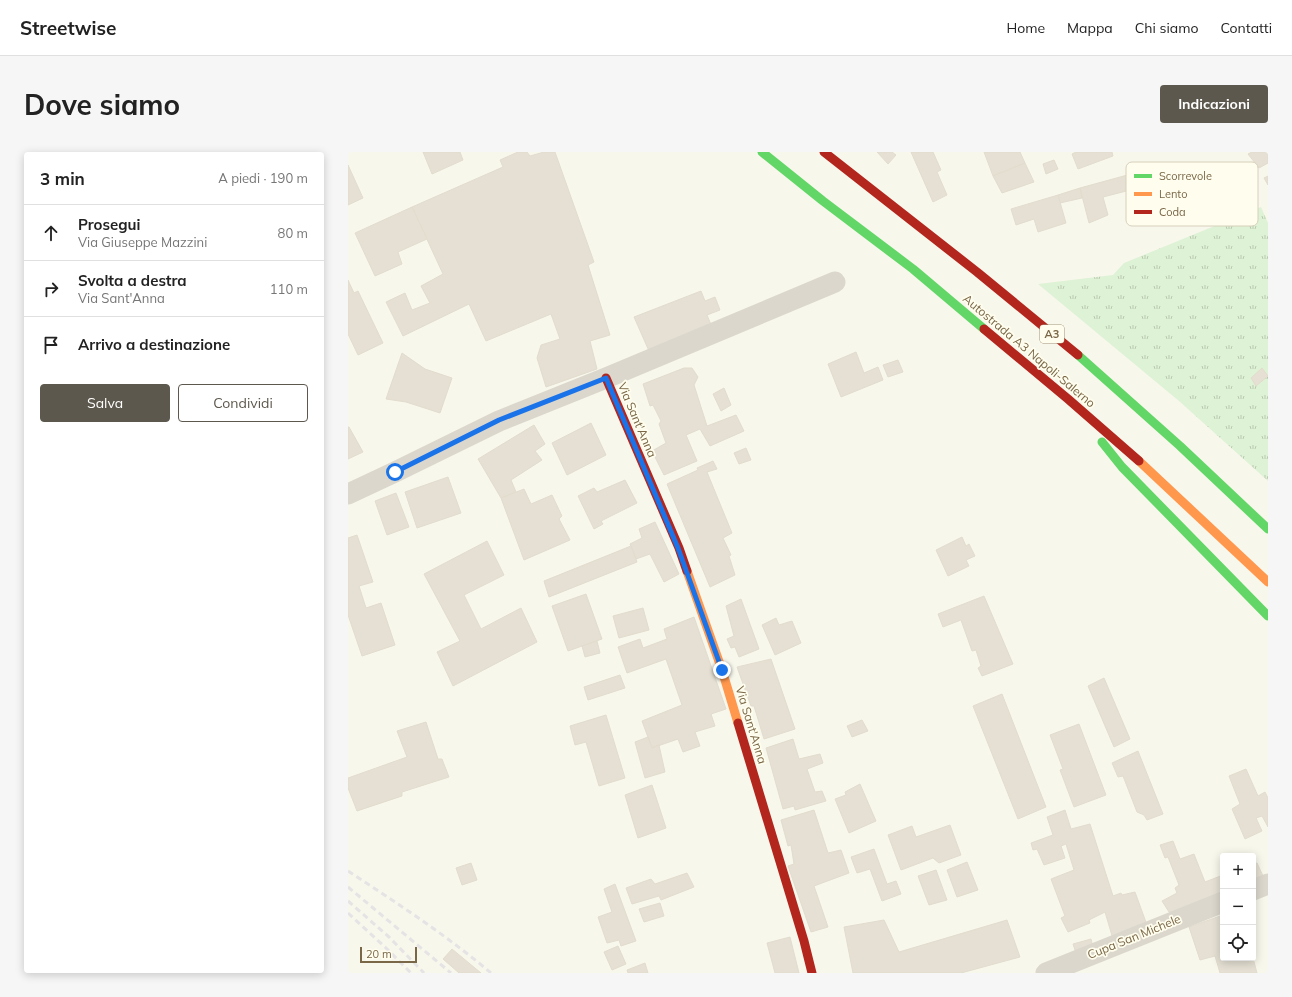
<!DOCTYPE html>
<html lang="it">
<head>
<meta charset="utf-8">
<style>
	:root { --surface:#fff; --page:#f6f6f6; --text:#222; --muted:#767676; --line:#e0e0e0; --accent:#5d584d }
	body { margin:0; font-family:Mulish,sans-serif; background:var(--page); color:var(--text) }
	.controls { position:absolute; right:12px; bottom:12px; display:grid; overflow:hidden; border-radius:4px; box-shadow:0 2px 10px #0003 }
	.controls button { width:36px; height:36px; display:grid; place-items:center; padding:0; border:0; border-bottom:1px solid var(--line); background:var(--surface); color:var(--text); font:20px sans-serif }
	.scale { position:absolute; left:12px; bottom:10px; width:57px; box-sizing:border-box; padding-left:4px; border:2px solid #796748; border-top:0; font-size:11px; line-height:14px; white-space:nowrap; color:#796748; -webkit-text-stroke:3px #fffded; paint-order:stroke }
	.stop { position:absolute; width:12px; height:12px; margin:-9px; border:3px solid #1a73e8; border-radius:50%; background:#fff }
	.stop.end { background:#1a73e8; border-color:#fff; box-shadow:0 1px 4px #0008 }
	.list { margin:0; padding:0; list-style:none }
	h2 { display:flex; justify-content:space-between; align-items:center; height:52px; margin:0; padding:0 16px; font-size:17px }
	h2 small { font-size:13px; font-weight:400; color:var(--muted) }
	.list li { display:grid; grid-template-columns:26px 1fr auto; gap:12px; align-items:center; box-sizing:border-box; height:56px; padding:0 16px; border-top:1px solid var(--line) }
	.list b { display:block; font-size:15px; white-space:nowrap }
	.list p { margin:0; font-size:13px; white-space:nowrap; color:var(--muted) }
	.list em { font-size:13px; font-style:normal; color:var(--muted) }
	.actions { display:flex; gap:8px; padding:12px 16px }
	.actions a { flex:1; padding:9px 0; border:1px solid var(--accent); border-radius:4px; text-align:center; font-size:14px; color:var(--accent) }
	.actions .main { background:var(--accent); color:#fff }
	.icon { flex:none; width:22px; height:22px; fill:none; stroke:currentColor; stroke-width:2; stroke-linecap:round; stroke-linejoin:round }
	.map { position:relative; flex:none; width:920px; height:821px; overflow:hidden; border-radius:4px }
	header { display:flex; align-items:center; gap:24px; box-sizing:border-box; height:56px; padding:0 20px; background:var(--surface); border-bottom:1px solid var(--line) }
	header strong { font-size:19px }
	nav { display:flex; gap:22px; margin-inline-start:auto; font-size:14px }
	.intro { display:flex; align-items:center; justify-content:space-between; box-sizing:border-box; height:96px; padding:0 24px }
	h1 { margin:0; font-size:28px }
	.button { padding:10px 18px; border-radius:4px; background:var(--accent); color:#fff; font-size:14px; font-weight:700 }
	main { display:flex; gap:24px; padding:0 24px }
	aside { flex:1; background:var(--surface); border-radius:4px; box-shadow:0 2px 10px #0003 }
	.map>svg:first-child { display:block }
</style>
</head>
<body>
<header>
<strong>Streetwise</strong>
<nav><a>Home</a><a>Mappa</a><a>Chi siamo</a><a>Contatti</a></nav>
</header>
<div class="intro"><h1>Dove siamo</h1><a class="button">Indicazioni</a></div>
<main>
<aside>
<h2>3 min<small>A piedi · 190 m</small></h2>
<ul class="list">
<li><svg class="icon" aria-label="ahead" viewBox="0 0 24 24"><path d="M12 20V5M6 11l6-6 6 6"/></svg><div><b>Prosegui</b><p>Via Giuseppe Mazzini</p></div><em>80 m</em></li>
<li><svg class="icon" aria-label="right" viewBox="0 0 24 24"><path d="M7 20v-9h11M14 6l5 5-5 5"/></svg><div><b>Svolta a destra</b><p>Via Sant'Anna</p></div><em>110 m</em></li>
<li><svg class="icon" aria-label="arrive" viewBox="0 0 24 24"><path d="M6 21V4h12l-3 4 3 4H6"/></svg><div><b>Arrivo a destinazione</b></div></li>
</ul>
<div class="actions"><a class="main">Salva</a><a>Condividi</a></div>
</aside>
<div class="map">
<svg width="920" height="821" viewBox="0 0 920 821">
	<defs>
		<pattern id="grass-tufts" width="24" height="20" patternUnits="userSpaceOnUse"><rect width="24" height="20" fill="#def2d5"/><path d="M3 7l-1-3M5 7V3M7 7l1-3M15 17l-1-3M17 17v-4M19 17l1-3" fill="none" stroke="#b9c8af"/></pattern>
	</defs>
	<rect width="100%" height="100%" fill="#f8f7ec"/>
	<path fill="url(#grass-tufts)" d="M913 55 920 71V329L831 249 690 132 765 123 776 111Z"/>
	<g fill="#e5e0d3" stroke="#e2dccd">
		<path d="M75 0H112L115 8 84 22Z"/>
		<path d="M170 0H179L182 4 196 0H207L246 110 240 113 262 183 242 189 249 217 198 235 189 206 193 193 212 187 203 162 138 189 121 152 55 184 38 150 57 141 64 158 82 151 73 134 95 122 64 55 155 15 152 8Z"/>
		<path d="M529 0H544L548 3 540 12Z"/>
		<path d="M563 0H585L593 18 589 20 599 43 585 50Z"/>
		<path d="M636 0H672L677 11 645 24Z"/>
		<path d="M728 0H764L765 4 730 17 724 2Z"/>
		<path d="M904 0H920V11L911 16 900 2Z"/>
		<path d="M706 8 710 17 698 22 695 12Z"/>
		<path d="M677 11 686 30 654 41 645 24Z"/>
		<path d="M0 13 15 46 0 53Z"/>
		<path d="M794 19 796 29 810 25 816 47 797 52 794 35 755 45 760 63 741 71 732 36Z"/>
		<path d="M920 24V33L916 26Z"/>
		<path d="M732 36 734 46 712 51 710 43Z"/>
		<path d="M710 43 718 71 690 80 686 67 668 73 663 57Z"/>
		<path d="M64 55 79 87 50 100 54 112 27 124 7 81Z"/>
		<path d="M0 128 6 141 10 139 35 191 10 203 0 182Z"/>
		<path d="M353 139 357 149 367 145 372 158 359 163 364 175 301 199 286 165Z"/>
		<path d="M508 200 516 221 530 215 535 228 493 245 480 212Z"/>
		<path d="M54 201 77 217 104 226 92 261 58 250 38 247Z"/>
		<path d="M550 208 555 220 540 225 535 213Z"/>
		<path d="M336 216H344L350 225 346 233 359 274 388 263 396 279 362 294 352 277 338 283 349 309 316 323 304 299 318 291 311 272 313 269 305 253 302 254 295 232Z"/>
		<path d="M914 216 920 224 908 234 903 226Z"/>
		<path d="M376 236 383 253 373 259 365 242Z"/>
		<path d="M243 271 258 303 219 323 204 291Z"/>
		<path d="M186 273 197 292 187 299 194 308 163 328 168 340 153 346 130 307Z"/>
		<path d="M0 275H1L15 300 0 307Z"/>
		<path d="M398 296 403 308 391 312 386 301Z"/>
		<path d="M365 309 369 317 359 320 384 381 375 386 383 403 381 404 387 423 362 435 319 332 350 318 349 316Z"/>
		<path d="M100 325 113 361 69 376 57 340Z"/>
		<path d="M277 328 289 351 253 369 255 372 246 377 230 344 246 336 249 340Z"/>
		<path d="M176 337 183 352 204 343 214 364 211 367 222 388 176 408 153 346Z"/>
		<path d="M48 341 61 375 39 383 27 349Z"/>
		<path d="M307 370 331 422 316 430 302 402 288 407 282 392 294 386 291 377Z"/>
		<path d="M9 383 25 430 11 434 18 456 33 451 47 493 14 504 0 463V386Z"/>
		<path d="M614 385 618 394 621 392 627 404 618 408 621 414 600 424 588 398Z"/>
		<path d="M139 389 156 423 116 443 133 477 173 456 189 490 105 534 89 500 112 489 76 422Z"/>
		<path d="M283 394 289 410 201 445 196 429Z"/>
		<path d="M238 442 254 487 220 499 204 454Z"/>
		<path d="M636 444 665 512 634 524 630 516 633 514 628 498 624 499 613 468 595 475 590 462Z"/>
		<path d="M393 447 411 497 391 505 387 495 383 496 379 487 386 484 378 454Z"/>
		<path d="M295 456 301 478 271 486 265 464Z"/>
		<path d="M346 465 378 557 363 562 367 574 347 580 352 594 335 600 330 587 304 596 294 569 334 553 318 507 279 521 270 495 292 487 295 496 319 487 316 477Z"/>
		<path d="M428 466 431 473 444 469 453 491 427 503 414 473Z"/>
		<path d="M249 489 252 501 237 505 234 494Z"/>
		<path d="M423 507 447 577 416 587 406 554H403L389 515Z"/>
		<path d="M272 523 277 536 240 548 236 535Z"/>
		<path d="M756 526 782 587 766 595 740 534Z"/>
		<path d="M654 542 698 655 670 667 625 554Z"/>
		<path d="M258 563 277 626 251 634 238 590 227 593 222 574Z"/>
		<path d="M514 568 520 579 504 585 499 574Z"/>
		<path d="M78 570 90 607H94L101 625 54 640V644L9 659 0 636V626L59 605 49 579Z"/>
		<path d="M731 572 758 643 726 655 712 618 715 617 702 583Z"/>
		<path d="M300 585 304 596 311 593 317 620 297 626 287 590Z"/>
		<path d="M445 587 451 607 472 602 475 611 459 617 467 640 474 639 478 649 447 658 446 654 435 657 418 596Z"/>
		<path d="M790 599 815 662 799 668 796 663 789 660 775 624 770 625 764 611Z"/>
		<path d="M898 617 910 644 917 640 920 646V675L914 664 908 666 914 679 897 687 884 657 892 652 881 624Z"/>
		<path d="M512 632 528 669 501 681 487 647 498 643 497 640Z"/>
		<path d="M304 633 318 676 290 686 277 643Z"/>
		<path d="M466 658 480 701 493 698 501 721 466 734 480 775 463 780 440 714 446 712 443 693 440 694 433 668Z"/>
		<path d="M717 658 723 677 742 672 765 744 773 741 774 743 787 740 799 773 765 787 757 760 741 768 742 771 720 780 713 766 717 764 703 727 726 718 718 692 713 694 717 706 696 713 689 697 685 698 683 691 705 683 699 665Z"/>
		<path d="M602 673 613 703 591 711 585 706 553 718 540 683 564 674 568 685Z"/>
		<path d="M825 689 832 707 846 702 857 730 875 723V743L840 758 821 760 814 749 829 741 827 736 831 733 820 705 817 706 812 693Z"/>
		<path d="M526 697 539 732 548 729 553 742 534 749 522 717 509 721 503 705Z"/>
		<path d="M619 710 630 738 609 745 599 718Z"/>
		<path d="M123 711 129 728 114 733 108 716Z"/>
		<path d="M909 711 916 726 905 731V712Z"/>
		<path d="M588 718 599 748 581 753 570 724Z"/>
		<path d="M339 721 346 735 313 748 311 744 284 752 278 736 303 727 307 732Z"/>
		<path d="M267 732 288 789 273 794 271 788 259 791 250 765 264 760 256 737Z"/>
		<path d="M312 751 316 764 296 770 291 757Z"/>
		<path d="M875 763V806H905L909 821H872L867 804 852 808 841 775Z"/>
		<path d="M536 768 551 800 659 768 672 805 613 821H505L496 775Z"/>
		<path d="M442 785 451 821H427L419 791Z"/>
		<path d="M743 787 746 799 729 804 725 792Z"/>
		<path d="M270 794 278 812 264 818 256 800Z"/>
		<path d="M104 797 133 821H111L95 807Z"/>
		<path d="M297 811 300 821H280L279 818Z"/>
	</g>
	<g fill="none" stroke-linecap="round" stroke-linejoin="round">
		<g stroke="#dbd7cd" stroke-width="21">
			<path d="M0 342 47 320 151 269 258 226 487 130"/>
			<path d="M905 738 920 732"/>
			<path d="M698 821 875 750"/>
		</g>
		<g stroke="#63d668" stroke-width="9">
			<path d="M414 0 475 49 565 117 636 177"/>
			<path d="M730 203 832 294 920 377"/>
			<path d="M754 290 774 315 920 464"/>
		</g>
		<g stroke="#ff974d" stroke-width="9">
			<path d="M791 309 920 430"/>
			<path d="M339 419 374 518 390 571"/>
		</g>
		<g stroke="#b3261e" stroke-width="9">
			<path d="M476 0 629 120 730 203"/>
			<path d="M636 177 720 247 791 309"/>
			<path d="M258 226 331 396 339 419"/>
			<path d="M390 571 456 789 464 821"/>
		</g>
		<g stroke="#e6e3e5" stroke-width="3" stroke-dasharray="6 4" stroke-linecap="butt">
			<path d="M0 719C49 751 98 783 143 821"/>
			<path d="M0 735 103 821"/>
			<path d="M0 749 41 785 76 821"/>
			<path d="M0 761 38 796 63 821"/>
		</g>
	</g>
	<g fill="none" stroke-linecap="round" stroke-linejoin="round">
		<path stroke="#1a73e8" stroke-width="5" d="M47 320 151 268 258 226 330 396 374 518"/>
	</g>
	<g text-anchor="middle" stroke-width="3.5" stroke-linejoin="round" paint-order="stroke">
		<rect fill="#fffded" stroke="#a1947a" stroke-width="1" x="692" y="173" width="24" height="18" rx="3"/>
		<g font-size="11" font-weight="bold" fill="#796748">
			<text x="704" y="186">A3</text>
		</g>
		<g font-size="12" fill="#796748" stroke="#fffded">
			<text transform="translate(681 199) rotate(40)" y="4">Autostrada A3 Napoli-Salerno</text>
			<text transform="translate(289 268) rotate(67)" y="4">Via Sant'Anna</text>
			<text transform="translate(403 573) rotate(73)" y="4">Via Sant'Anna</text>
			<text transform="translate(786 785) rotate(-22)" y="4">Cupa San Michele</text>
		</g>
	</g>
	<rect x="778" y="10" width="132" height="64" rx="6" fill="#fffded" stroke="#d7d0bc" stroke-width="1"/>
	<rect x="786" y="22" width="18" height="4" fill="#63d668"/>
	<rect x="786" y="40" width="18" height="4" fill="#ff974d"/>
	<rect x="786" y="58" width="18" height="4" fill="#b3261e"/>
	<g font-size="11" fill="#796748">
		<text x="811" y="28">Scorrevole</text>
		<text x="811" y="46">Lento</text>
		<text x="811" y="64">Coda</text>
	</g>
</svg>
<div class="controls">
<button>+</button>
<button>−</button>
<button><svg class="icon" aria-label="locate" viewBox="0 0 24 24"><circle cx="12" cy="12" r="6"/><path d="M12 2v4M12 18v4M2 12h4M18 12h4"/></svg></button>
</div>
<div class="scale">20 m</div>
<div class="stop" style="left:47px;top:320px"></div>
<div class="stop end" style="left:374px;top:518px"></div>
</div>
</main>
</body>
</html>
